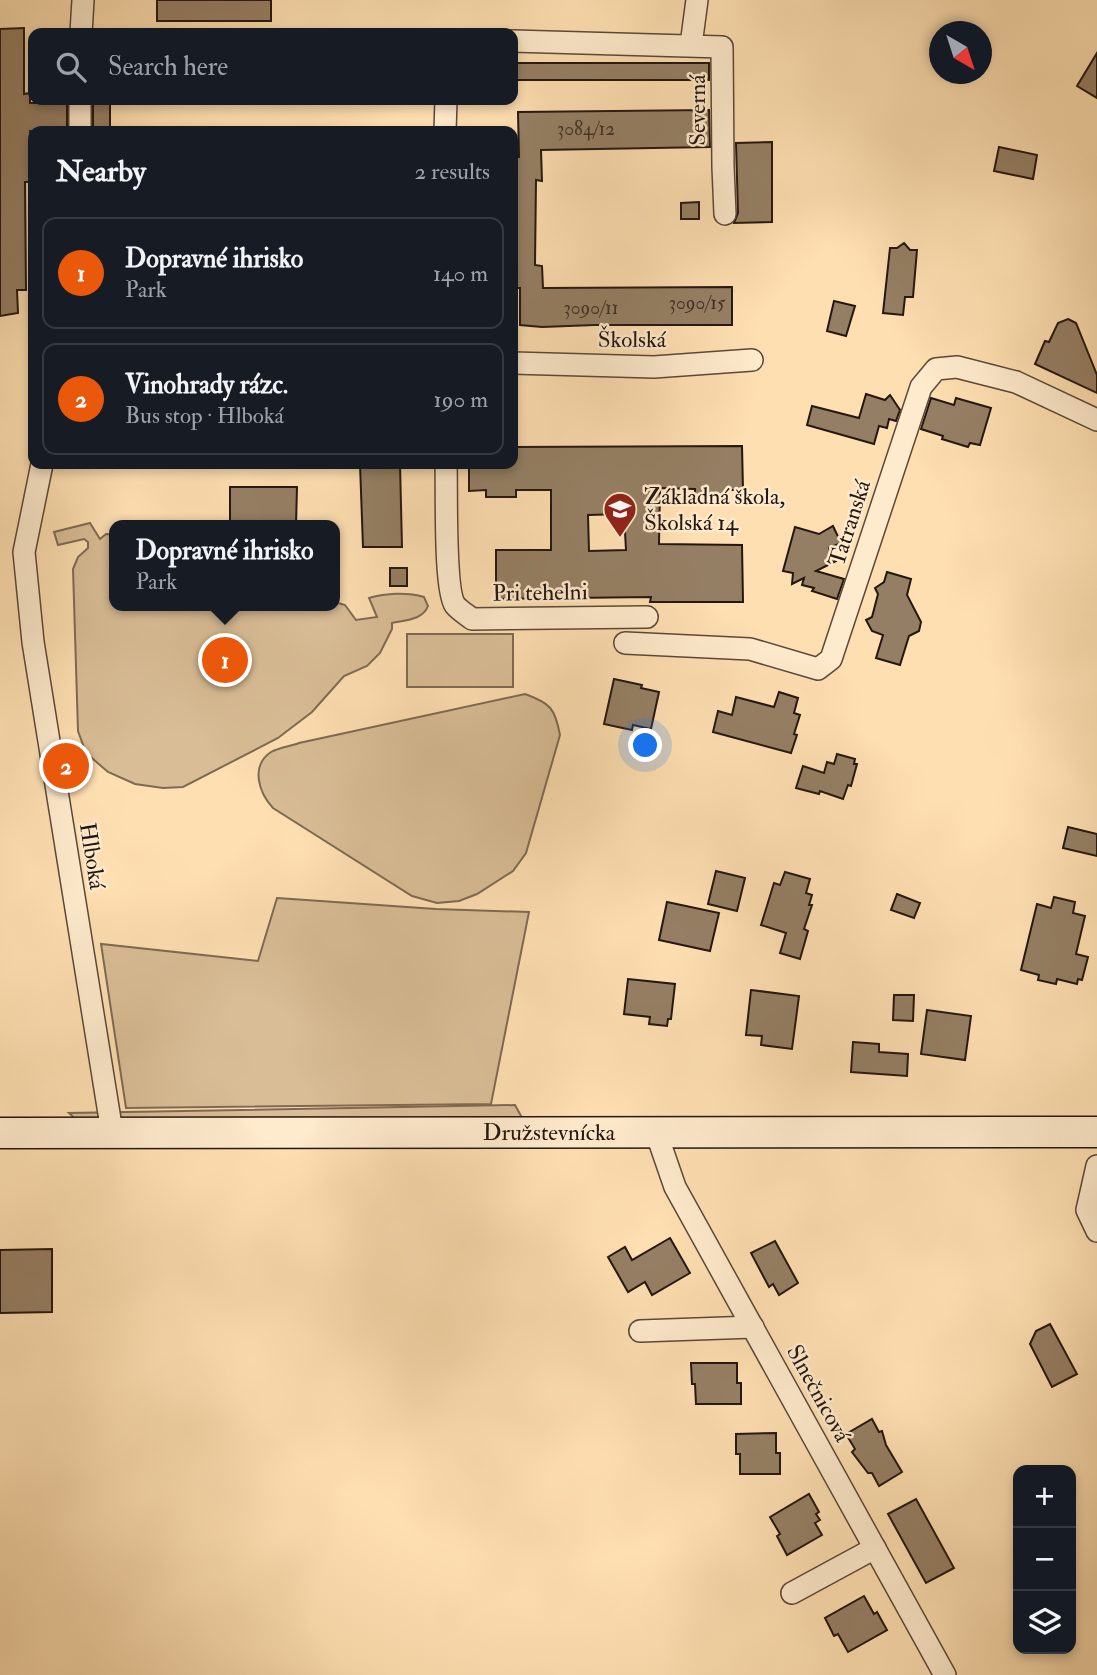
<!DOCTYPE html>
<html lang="en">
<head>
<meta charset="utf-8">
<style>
	:root { --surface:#171b24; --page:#242831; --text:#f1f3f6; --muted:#9ea1a6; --line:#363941; --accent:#ea580c }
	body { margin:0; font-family:"IM FELL Double Pica",serif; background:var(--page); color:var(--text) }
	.controls { position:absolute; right:21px; bottom:21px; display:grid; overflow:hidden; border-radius:14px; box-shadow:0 4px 10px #0003 }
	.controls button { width:63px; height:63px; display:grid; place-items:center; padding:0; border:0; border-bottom:2px solid var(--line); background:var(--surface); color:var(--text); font:35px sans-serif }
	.compass { position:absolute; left:929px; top:21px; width:63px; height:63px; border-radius:50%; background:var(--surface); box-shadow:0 4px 10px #0003; rotate:141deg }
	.you { position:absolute; left:646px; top:746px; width:24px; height:24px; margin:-18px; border:5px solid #fff; border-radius:50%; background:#1a73e8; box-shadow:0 0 0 10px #1a73e833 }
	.badge { display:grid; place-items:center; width:46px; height:46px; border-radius:50%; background:var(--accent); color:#fff; font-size:23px; font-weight:700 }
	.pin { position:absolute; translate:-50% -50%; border:4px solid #fff; box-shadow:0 2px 7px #0006 }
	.popup { position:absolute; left:109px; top:520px; width:231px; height:91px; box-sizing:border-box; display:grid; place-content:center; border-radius:14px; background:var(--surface); filter:drop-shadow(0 2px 5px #0005); font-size:23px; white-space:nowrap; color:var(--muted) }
	.popup b { font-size:26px; color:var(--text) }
	.popup::after { content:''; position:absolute; left:50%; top:100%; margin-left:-14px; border:14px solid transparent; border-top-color:var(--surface) }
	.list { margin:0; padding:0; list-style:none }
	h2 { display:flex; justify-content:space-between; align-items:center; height:91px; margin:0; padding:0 28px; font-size:30px }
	h2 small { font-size:23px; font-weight:400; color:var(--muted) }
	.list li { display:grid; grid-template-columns:46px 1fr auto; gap:21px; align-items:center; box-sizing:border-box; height:112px; margin:0 14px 14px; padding:0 14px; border:2px solid var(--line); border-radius:14px }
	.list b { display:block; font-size:26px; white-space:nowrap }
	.list p { margin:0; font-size:23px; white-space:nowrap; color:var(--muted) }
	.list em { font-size:23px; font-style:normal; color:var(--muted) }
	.icon { flex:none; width:38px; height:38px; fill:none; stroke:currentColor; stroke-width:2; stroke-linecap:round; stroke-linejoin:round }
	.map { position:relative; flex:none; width:1097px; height:1675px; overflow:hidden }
	.search { position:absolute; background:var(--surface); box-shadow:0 4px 10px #0003; left:28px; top:28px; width:490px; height:77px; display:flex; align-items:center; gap:18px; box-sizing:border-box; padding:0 24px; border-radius:14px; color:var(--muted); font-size:26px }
	.panel { position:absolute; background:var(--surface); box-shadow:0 4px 10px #0003; left:28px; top:126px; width:490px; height:343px; border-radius:14px }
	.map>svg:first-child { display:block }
</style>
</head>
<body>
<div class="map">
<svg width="1097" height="1675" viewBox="0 0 1097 1675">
	<rect width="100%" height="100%" fill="#fedfb1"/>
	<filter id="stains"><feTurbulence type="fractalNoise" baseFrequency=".00286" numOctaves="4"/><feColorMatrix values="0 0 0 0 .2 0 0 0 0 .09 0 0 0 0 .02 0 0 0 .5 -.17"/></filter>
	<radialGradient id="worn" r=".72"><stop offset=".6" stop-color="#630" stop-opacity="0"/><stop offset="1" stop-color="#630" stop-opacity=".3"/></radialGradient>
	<g fill="#d9bd96" stroke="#7e6a53" stroke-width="2">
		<path d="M90 523 100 539 106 534 115 535V606H335V602L345 605 356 620 377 617 369 598C386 593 407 592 424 597L428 606C423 620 405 620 392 623V629L380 653 367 666 344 676 312 712 278 738 183 787 163 788 135 784 108 772 86 753 78 731 73 569 78 557 88 548V542L84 539 58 545 54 532Z"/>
		<rect x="407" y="634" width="106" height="53"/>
		<path d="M525 694C550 703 555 708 560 735L526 853 513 871 477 894 459 901 437 903 412 896 273 808C259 793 250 766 271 752 278 748 291 746 299 743Z"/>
		<path d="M277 898 436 909 529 912 491 1104 126 1108 101 944 258 961Z"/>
		<path d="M515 1105 536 1143 104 1145 69 1113Z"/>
	</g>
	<g fill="#957f64" stroke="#241610" stroke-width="2" fill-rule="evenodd">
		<rect x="157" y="0" width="114" height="21"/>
		<path d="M24 28V94L30 93V103H67V131H30L31 182H25L26 290H17L18 313 0 316V29Z"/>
		<path d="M1097 53V98L1077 86Z"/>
		<rect x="513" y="63" width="196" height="17"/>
		<rect x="93" y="103" width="17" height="28"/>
		<path d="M709 110 710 147 541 150 542 181 536 180 535 265 542 266 543 288 732 287V325H595L542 327 520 325V288H513V157H519L518 112Z"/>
		<path d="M772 142V222L734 223 738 213 736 143Z"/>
		<path d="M999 147 1037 155 1033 179 994 171Z"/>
		<path d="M699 202V219H681V203Z"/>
		<path d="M904 243 910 250H917L913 297H905L903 315 883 313 890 248H897Z"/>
		<path d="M834 301 855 306 846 336 827 331Z"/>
		<path d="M1068 319 1076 323 1097 375V393L1035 364 1045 341 1049 342 1058 323Z"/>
		<path d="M866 394 885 400 890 395 900 410 896 421 889 419 887 428 879 426 874 444 807 425 812 406 859 418Z"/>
		<path d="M931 398 954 405 956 398 991 408 980 445 970 443 968 447 942 439 943 436 921 429Z"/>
		<path d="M742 446 743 490H725L724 496H695V489L660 488 659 544 742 545 743 602H650L651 597 496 599V550H551V490H516V497H486V490L469 491V464H513V447ZM624 514 626 550 589 551 588 515Z"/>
		<path d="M360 464H400L402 547H363Z"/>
		<path d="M230 487H297L296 525H230Z"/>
		<path d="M833 526 841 543 829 548 836 561 816 571 844 579 837 599 812 591 814 588 802 585 804 578 792 584 793 573 783 571 795 527 819 534Z"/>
		<rect x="390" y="568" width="17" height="18"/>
		<path d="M887 572 911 579 907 595 921 622 919 631 909 636 900 665 876 658 883 635 872 631 866 620 872 617 878 594 875 588 884 582Z"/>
		<path d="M614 679 642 685 641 688 659 692 651 729 633 725 632 730 604 724Z"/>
		<path d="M779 692 798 698 794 713 800 715 794 734 797 735 791 753 713 732 718 711 732 715 736 697 774 707Z"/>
		<path d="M837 754 855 759 854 764H857L851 786 848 785 843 799 820 791 819 794 796 788 803 766 824 773 827 762 834 764Z"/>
		<path d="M1068 827 1097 834V856L1063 848Z"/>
		<path d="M716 871 745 878 737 911 708 904Z"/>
		<path d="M785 872 810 879 806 893 812 895 809 905H812L804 929 808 931 800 959 780 953 786 933 761 925 774 883 780 885Z"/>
		<path d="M897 894 920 903 914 918 891 910Z"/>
		<path d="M1054 897 1075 902 1073 913 1085 916 1076 954 1088 957 1082 980 1078 979 1077 984 1057 979 1056 984 1038 980 1039 975 1021 970 1037 904 1051 908Z"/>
		<path d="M667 902 719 913 710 951 659 940Z"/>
		<path d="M628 979 675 984 671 1019H668L667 1026 649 1024 650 1017 624 1014Z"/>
		<path d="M751 990 799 996 792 1049 761 1045 762 1036 746 1035Z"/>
		<path d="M894 995H914L913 1021 893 1020Z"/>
		<path d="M927 1010 971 1016 965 1060 921 1054Z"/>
		<path d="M853 1042 879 1044V1052L908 1054 907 1076 851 1072Z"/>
		<path d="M670 1238 690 1273 652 1295 645 1282 628 1292 608 1257 625 1247 632 1260Z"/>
		<path d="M775 1241 798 1283 779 1295 773 1284 769 1287 751 1253Z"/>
		<path d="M52 1249V1312L0 1313V1250Z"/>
		<path d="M1050 1324 1077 1374 1052 1387 1030 1344 1036 1331Z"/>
		<path d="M691 1363H737V1383H741V1404H696L695 1384H692Z"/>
		<path d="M872 1419 879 1432 882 1431 886 1445 902 1472 879 1486 872 1473H868L852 1452 855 1449 846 1434Z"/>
		<path d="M776 1433V1453H780V1474H740V1454H736V1434Z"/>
		<path d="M809 1494 819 1512 816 1514 820 1520 815 1523 822 1535 787 1555 777 1536 780 1534 770 1517Z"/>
		<path d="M916 1499 954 1568 926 1583 888 1514Z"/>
		<path d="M864 1596 874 1614 877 1612 887 1630 848 1652 838 1634 834 1636 825 1618Z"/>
	</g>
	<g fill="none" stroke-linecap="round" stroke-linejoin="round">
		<defs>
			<g id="minor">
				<path d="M81 33 83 0"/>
				<path d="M513 41 722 47 723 167 725 214"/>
				<path d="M691 45 697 0"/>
				<path d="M80 100V131"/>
				<path d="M445 131 446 100"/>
				<path d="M513 363 654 367 752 360"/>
				<path d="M42 464 24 552 33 642 112 1132"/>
				<path d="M446 464C447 489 444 589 455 605 459 610 467 615 472 619L647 617"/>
				<path d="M625 643 750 649 818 669 831 659 921 387 936 369 957 367 1016 382 1097 420"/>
				<path d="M656 1132 675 1187 945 1675"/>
				<path d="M1097 1166 1087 1210 1097 1231"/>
				<path d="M640 1331 753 1327"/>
				<path d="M792 1593 875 1548"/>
			</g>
			<path id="secondary" d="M0 1133 1097 1132"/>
		</defs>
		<use href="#minor" stroke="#5a4838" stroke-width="24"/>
		<use href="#secondary" stroke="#241610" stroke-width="33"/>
		<use href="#minor" stroke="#feeacc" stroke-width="21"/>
		<use href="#secondary" stroke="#feeacc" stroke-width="30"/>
	</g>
	<defs>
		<symbol id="school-pin" viewBox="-11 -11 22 30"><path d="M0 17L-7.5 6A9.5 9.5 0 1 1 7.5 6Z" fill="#8f2418" stroke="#feeacc"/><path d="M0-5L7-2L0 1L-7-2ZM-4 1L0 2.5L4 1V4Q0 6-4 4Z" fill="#fff"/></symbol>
	</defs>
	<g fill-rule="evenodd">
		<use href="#school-pin" x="601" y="490" width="38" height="52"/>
	</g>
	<g text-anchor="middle" stroke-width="5" stroke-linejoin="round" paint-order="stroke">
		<g font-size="19" fill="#403025">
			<text x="586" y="135">3084/12</text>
			<text x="697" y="309">3090/15</text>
			<text x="591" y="314">3090/11</text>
		</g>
		<g font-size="23" fill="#241610" stroke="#feeacc">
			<text transform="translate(697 110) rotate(-90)" y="8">Severná</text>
			<text x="632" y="347">Školská</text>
			<text transform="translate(849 523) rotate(-72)" y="8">Tatranská</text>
			<text transform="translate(540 592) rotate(-1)" y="8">Pri tehelni</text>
			<text transform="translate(93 856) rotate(81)" y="8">Hlboká</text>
			<text x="549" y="1140">Družstevnícka</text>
			<text transform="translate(819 1393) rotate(61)" y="8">Slnečnicová</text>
		</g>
		<g font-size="23" fill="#241610" stroke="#feeacc" text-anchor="start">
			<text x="644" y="504">Základná škola,<tspan x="644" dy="26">Školská 14</tspan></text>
		</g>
	</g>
	<rect width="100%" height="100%" filter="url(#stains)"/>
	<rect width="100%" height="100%" fill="url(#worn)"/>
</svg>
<div class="controls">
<button>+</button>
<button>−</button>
<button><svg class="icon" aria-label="layers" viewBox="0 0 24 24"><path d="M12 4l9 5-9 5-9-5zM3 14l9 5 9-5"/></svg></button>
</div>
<svg class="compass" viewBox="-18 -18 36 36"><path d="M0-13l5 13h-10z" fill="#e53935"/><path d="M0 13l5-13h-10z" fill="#9ea1a6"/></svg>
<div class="you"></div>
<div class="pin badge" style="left:225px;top:660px">1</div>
<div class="popup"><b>Dopravné ihrisko</b>Park</div>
<div class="pin badge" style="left:66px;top:766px">2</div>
<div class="search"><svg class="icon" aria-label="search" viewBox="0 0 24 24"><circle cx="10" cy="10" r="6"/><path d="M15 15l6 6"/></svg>Search here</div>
<section class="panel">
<h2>Nearby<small>2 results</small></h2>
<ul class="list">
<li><span class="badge">1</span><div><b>Dopravné ihrisko</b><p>Park</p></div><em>140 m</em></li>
<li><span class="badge">2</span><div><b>Vinohrady rázc.</b><p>Bus stop · Hlboká</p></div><em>190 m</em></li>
</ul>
</section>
</div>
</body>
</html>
